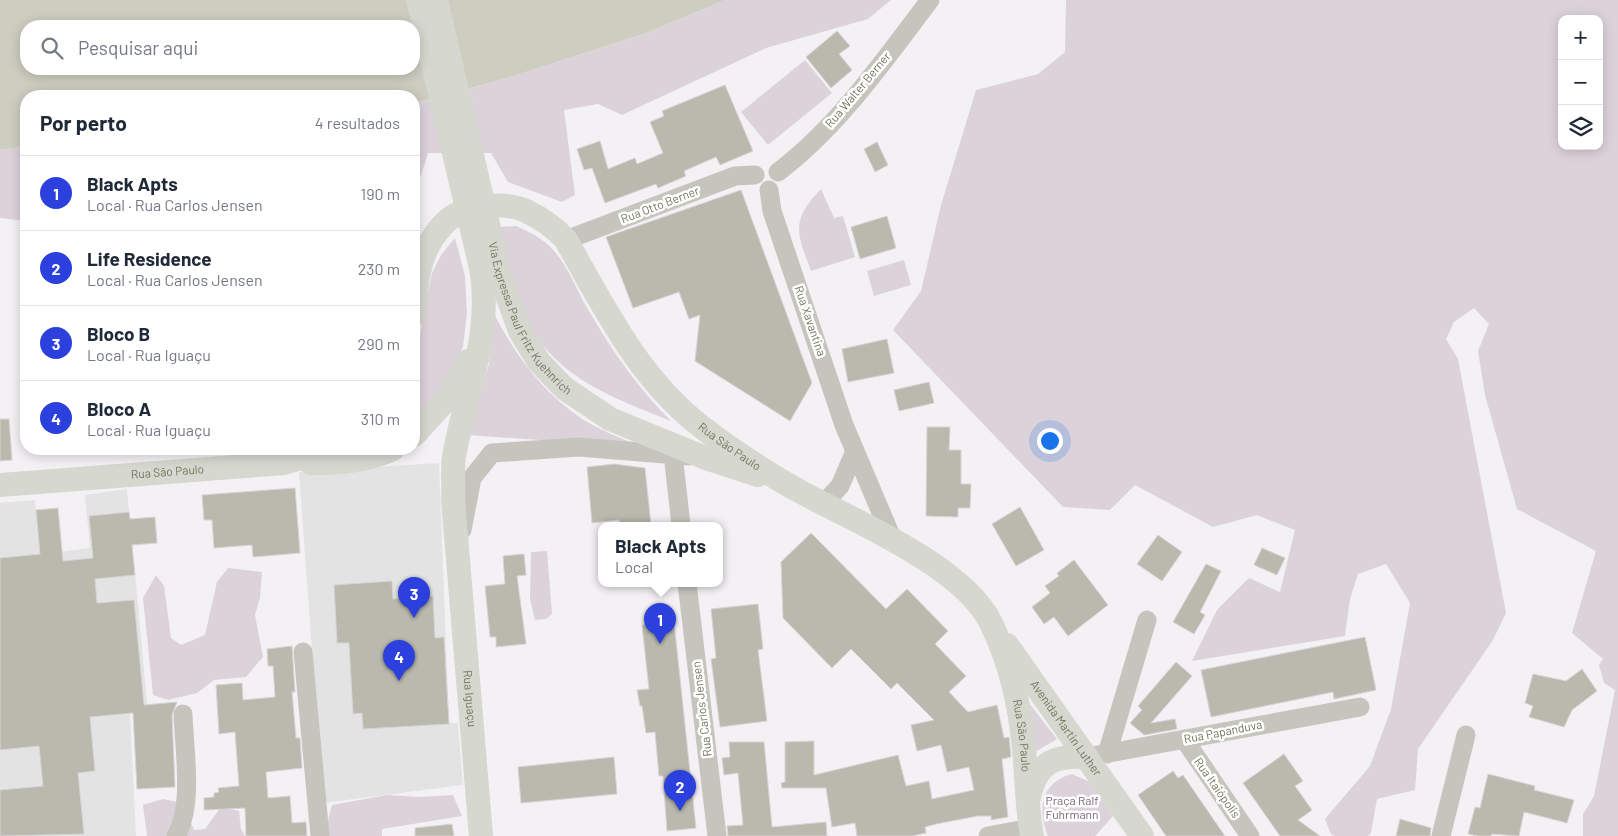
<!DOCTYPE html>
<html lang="pt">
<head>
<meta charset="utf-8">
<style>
	:root { --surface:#fff; --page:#f2f2f3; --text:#1f2937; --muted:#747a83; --line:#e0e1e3; --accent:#2b40dc }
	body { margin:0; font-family:Barlow,sans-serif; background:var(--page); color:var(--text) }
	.controls { position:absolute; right:15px; top:15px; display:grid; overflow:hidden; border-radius:10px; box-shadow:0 2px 12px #0003 }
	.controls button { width:45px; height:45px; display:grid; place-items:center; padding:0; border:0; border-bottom:1px solid var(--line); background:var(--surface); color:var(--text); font:25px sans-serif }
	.you { position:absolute; left:1049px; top:440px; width:18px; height:18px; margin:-12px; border:4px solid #fff; border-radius:50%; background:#1a73e8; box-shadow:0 0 0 8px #1a73e833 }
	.badge { display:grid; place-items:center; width:32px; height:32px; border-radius:50%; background:var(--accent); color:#fff; font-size:16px; font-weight:700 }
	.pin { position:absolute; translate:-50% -41px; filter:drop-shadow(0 1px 2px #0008) }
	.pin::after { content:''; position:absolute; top:26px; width:18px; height:15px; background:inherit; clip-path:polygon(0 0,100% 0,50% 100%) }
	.popup { position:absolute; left:598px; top:522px; width:125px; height:65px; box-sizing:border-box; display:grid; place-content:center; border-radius:10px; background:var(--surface); filter:drop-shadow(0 1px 4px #0005); font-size:16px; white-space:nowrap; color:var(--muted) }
	.popup b { font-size:19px; color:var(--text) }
	.popup::after { content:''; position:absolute; left:50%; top:100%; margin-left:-10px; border:10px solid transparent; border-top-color:var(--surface) }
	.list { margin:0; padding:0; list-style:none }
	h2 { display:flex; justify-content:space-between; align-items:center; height:65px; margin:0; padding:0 20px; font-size:21px }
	h2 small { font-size:16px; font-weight:400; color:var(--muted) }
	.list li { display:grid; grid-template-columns:32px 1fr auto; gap:15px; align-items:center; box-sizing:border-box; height:75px; padding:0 20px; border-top:1px solid var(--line) }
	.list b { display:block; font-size:19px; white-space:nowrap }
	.list p { margin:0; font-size:16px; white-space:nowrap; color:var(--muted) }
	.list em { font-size:16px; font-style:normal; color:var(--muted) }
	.icon { flex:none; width:28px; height:28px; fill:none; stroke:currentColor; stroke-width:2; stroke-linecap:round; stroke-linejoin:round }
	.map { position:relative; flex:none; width:1618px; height:836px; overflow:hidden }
	.search { position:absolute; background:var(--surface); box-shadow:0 2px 12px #0003; left:20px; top:20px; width:400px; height:55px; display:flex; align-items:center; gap:12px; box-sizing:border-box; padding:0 18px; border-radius:20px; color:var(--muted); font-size:19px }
	.panel { position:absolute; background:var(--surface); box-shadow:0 2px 12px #0003; left:20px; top:90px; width:400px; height:365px; border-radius:20px }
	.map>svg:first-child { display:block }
</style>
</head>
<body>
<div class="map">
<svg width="1618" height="836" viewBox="0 0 1618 836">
	<rect width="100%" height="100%" fill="#f4f1f5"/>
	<g fill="#e4e3e3">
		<path d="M439 463 449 723H458L463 785 323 803 299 472Z"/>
		<path d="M127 489 148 712 130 714 136 836H0V503L35 500 40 554 90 548 85 495Z"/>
	</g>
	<g fill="#dcd3da" fill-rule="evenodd">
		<path d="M725 0H891L868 19 766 48 622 115 598 104 564 110 575 195 562 202 508 182 491 153H428L414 197V103L507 78 646 33Z"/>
		<path d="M1066 0H1618V836H1583V814L1594 796 1615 690 1604 683 1599 665 1603 659 1572 633 1596 551 1517 509 1485 395 1478 351 1489 324 1474 308 1454 322 1446 339 1458 359 1506 613 1493 640 1418 749 1415 790 1377 799 1371 833 1368 836H1334L1331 834 1325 819 1370 766 1391 709 1410 603 1386 564 1358 574 1350 599 1345 636 1192 661 1217 610 1249 578 1280 592 1295 530 1257 515 1213 527 1135 485 1110 510 1063 507 893 330 921 291 941 205 976 90 1038 74 1065 52ZM1562 19H1599V146H1562Z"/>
		<path d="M805 60 832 93 768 145 741 112Z"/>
		<path d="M26 146V221L0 218V150Z"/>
		<path d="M821 189 834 218 843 216 855 257 811 271C797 233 790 221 821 189Z"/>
		<path d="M516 226C531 233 543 238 554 251 569 267 577 292 589 311 613 352 637 387 671 421 596 391 543 372 512 290 505 270 502 247 497 227Z"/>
		<path d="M455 238 465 276 467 313 463 347 442 392 414 426V365L432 273 441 255Z"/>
		<path d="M904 260 911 285 874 296 867 271Z"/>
		<path d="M494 314C517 358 546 397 589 423 605 432 624 439 641 447L468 435 489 364Z"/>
		<path d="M547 551 552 614 546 619 535 620 530 599 531 552Z"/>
		<path d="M228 568 262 572 260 598 255 615 263 657 246 677 214 680 197 693 168 700 153 695 143 598 156 575 164 586 171 638 181 645 205 635 217 582Z"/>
		<path d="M1029 703 1057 739 1035 752Z"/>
		<path d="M1072 774 1090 782 1113 816 1095 836H1048C1037 809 1041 782 1072 774Z"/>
		<path d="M387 795 419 797 453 795 462 816 382 829V836H329L327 824 332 805Z"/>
		<path d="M163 799 182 803 194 830 205 829 221 807 239 811 241 829 245 836H147L143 805Z"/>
	</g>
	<path fill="#cdcdc0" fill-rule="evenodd" d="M0 0H725L646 33 507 78 414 103V96H26V146L0 150ZM26 26H414V69H26Z"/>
	<g fill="#bab9ae" stroke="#d6d4d6">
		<path d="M837 31 850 46 839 54 852 70 831 88 806 57Z"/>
		<path d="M725 85 753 151 720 165 716 157 684 171 686 176 658 188 656 184 605 203 592 168 584 170 577 149 600 141 608 169 635 158 637 164 663 153 650 122 664 116 662 111Z"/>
		<path d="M877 142 888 165 875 172 864 149Z"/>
		<path d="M741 190 812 383 790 421 695 361 700 315 689 319 679 292 633 308 606 237Z"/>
		<path d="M887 216 896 248 860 259 851 227Z"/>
		<path d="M887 339 894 373 848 382 842 349Z"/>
		<path d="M929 382 934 403 899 411 894 390Z"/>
		<path d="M0 419H9L12 460 0 461Z"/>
		<path d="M927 427H950L949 450H961V484H971L970 508H958V517L926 516Z"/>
		<path d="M614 464 645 468 651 525H620L619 520 592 523 587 467Z"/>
		<path d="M295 488 300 553 253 557 252 545 214 548 212 520H204L202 495Z"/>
		<path d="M1020 507 1044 550 1016 566 992 524Z"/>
		<path d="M58 508 63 561 93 558 89 516 129 512 130 519 155 517 157 543 132 545 135 575 95 579 97 603 134 600 144 705 177 702 172 715 175 787 137 789 133 713 90 717 95 771 78 773 84 834 0 836V790L43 786 39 746 0 750V558L40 554 36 510Z"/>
		<path d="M811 533 886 609 907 589 948 631 935 644 966 676 949 692 968 712 997 705 1004 738 1009 737 1011 757 1002 759 1008 817 991 820V816H978L936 824 925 827 926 833 912 836H857L855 823 832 827 826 788H782L781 783 785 782V742L814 741V775L898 755 906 786 929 781 932 799 974 790 969 767 947 772 941 745 917 751 911 725 934 720 897 683 891 689 851 649 832 668 783 618 781 562Z"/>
		<path d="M1158 535 1182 552 1162 581 1137 564Z"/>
		<path d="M1262 548 1285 558 1277 575 1254 565Z"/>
		<path d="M524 554 526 575 517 576 526 644 496 647V637H490L485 586 505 584 503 556Z"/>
		<path d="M1074 560 1108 605 1068 636 1054 617 1044 624 1032 607 1050 593 1045 586 1059 576 1057 573Z"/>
		<path d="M1206 564 1221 571 1200 612 1205 615 1194 634 1173 622Z"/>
		<path d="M392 581 393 599 433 596 435 638 444 637 449 724 363 729 362 713 353 714 349 643H337L334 585Z"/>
		<path d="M758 604 763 649 758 650 767 721 720 727 711 659 716 658 711 609Z"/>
		<path d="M674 622 696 828 667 831 663 776H659L655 732 646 733 642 706H640L637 690 649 689 642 625Z"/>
		<path d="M1365 637 1376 690 1334 699 1333 692 1211 717 1201 670Z"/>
		<path d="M292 646 295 692H292L296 738H300L302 768 266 772 268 798 290 796 292 823 306 822 307 836H246L245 808 204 810V798L214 797V793L219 792 218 788 239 786 235 732 219 734 216 685 242 683 243 700 275 697 273 666H268L267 649Z"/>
		<path d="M1176 662 1192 676 1151 723 1175 719 1177 729 1144 735 1130 723 1142 710 1138 706Z"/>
		<path d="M1582 669 1597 691 1572 710 1564 727 1529 717 1533 706 1525 703 1533 674 1566 681Z"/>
		<path d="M729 742H764L772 827 826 822 827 836H728L727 826 743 825 738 773 724 775 722 758 730 757Z"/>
		<path d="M1284 754 1303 781 1295 786 1312 810 1298 820 1320 836H1280L1243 783Z"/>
		<path d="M614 757 617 794 521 803 518 767Z"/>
		<path d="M1173 771 1178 778 1183 775 1225 836H1166L1138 795Z"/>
		<path d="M1488 774 1535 786 1534 790 1574 800 1567 823 1524 812 1519 836 1492 834 1491 836H1478L1468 834 1475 807 1480 808Z"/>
		<path d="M1400 819 1431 828 1430 836H1396Z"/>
		<path d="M452 824 454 836H415V828Z"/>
	</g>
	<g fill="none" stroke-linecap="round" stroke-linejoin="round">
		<g stroke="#c5c5be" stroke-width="19">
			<path d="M778 172C838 127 885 59 930 0"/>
			<path d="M769 190 772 211 844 425 894 543"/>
			<path d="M566 240 735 176 755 175"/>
			<path d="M673 454 681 525"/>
			<path d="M823 504 840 486 855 451"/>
			<path d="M462 530 472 478 492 453 579 447 689 456"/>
			<path d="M687 583 717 836"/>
			<path d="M303 652 320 836"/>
			<path d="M1184 739 1250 836"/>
			<path d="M1107 754 1147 620"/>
			<path d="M1087 757 1360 707"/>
			<path d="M176 836C194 805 184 749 183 714"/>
			<path d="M988 836 1031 828"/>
			<path d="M1441 836 1466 735"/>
		</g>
		<g stroke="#d6d7cf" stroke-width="24">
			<path id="s1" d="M418 0 481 268C493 337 465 391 454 457 452 471 454 486 453 500L481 836"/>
			<path id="s2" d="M436 0 500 276 520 331 539 362 564 388 610 419 703 457 758 475"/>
			<path id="s3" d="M414 315C416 293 417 268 427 248 432 238 440 227 448 220 466 205 505 201 526 211 541 218 555 228 566 240 605 309 639 379 703 428 730 449 771 476 801 492 856 522 963 566 991 623 1008 658 1019 701 1023 740 1027 772 1026 804 1032 836"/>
			<path d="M414 435 448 398 468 361"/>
			<path d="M311 463C339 463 367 461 393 449"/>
			<path id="s4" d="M0 485 284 463 332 449"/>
			<path id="s5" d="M1007 645 1142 836"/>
			<path d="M1029 797C1037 762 1054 755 1087 757"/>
		</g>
	</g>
	<g text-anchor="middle" stroke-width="5" stroke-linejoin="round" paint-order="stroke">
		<g font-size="12" fill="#74765d" stroke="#fff">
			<text transform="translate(858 90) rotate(-50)" y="4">Rua Walter Berner</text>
			<text transform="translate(660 205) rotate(-21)" y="4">Rua Otto Berner</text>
			<text dy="4" stroke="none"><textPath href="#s2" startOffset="335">Via Expressa Paul Fritz Kuehnrich</textPath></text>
			<text transform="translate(810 321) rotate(71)" y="4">Rua Xavantina</text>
			<text dy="4" stroke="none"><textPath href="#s3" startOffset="502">Rua São Paulo</textPath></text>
			<text dy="4" stroke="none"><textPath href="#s4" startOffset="168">Rua São Paulo</textPath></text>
			<text dy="4" stroke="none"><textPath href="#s1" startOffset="710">Rua Iguaçu</textPath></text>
			<text transform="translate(702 709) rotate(-97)" y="4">Rua Carlos Jensen</text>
			<text dy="4" stroke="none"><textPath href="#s5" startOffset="102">Avenida Martin Luther</textPath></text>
			<text transform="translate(1223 732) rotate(-11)" y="4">Rua Papanduva</text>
			<text dy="4" stroke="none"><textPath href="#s3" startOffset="938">Rua São Paulo</textPath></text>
			<text transform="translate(1217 788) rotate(55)" y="4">Rua Itaiópolis</text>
		</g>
		<g font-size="12" fill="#79646f" stroke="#fff">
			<text x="1072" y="805">Praça Ralf<tspan x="1072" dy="14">Fuhrmann</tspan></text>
		</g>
	</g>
</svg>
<div class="controls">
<button>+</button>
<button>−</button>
<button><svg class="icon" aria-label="layers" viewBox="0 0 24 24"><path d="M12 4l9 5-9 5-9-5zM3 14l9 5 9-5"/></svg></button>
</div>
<div class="you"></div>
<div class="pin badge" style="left:660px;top:644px">1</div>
<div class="popup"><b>Black Apts</b>Local</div>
<div class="pin badge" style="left:680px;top:811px">2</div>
<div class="pin badge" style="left:414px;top:618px">3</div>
<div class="pin badge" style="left:399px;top:681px">4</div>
<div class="search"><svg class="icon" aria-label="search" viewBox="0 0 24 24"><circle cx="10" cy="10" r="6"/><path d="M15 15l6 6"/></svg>Pesquisar aqui</div>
<section class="panel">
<h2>Por perto<small>4 resultados</small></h2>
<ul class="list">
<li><span class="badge">1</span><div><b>Black Apts</b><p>Local · Rua Carlos Jensen</p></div><em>190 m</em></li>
<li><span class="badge">2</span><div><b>Life Residence</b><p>Local · Rua Carlos Jensen</p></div><em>230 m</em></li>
<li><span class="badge">3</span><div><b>Bloco B</b><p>Local · Rua Iguaçu</p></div><em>290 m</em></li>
<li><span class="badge">4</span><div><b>Bloco A</b><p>Local · Rua Iguaçu</p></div><em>310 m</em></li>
</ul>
</section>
</div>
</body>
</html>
